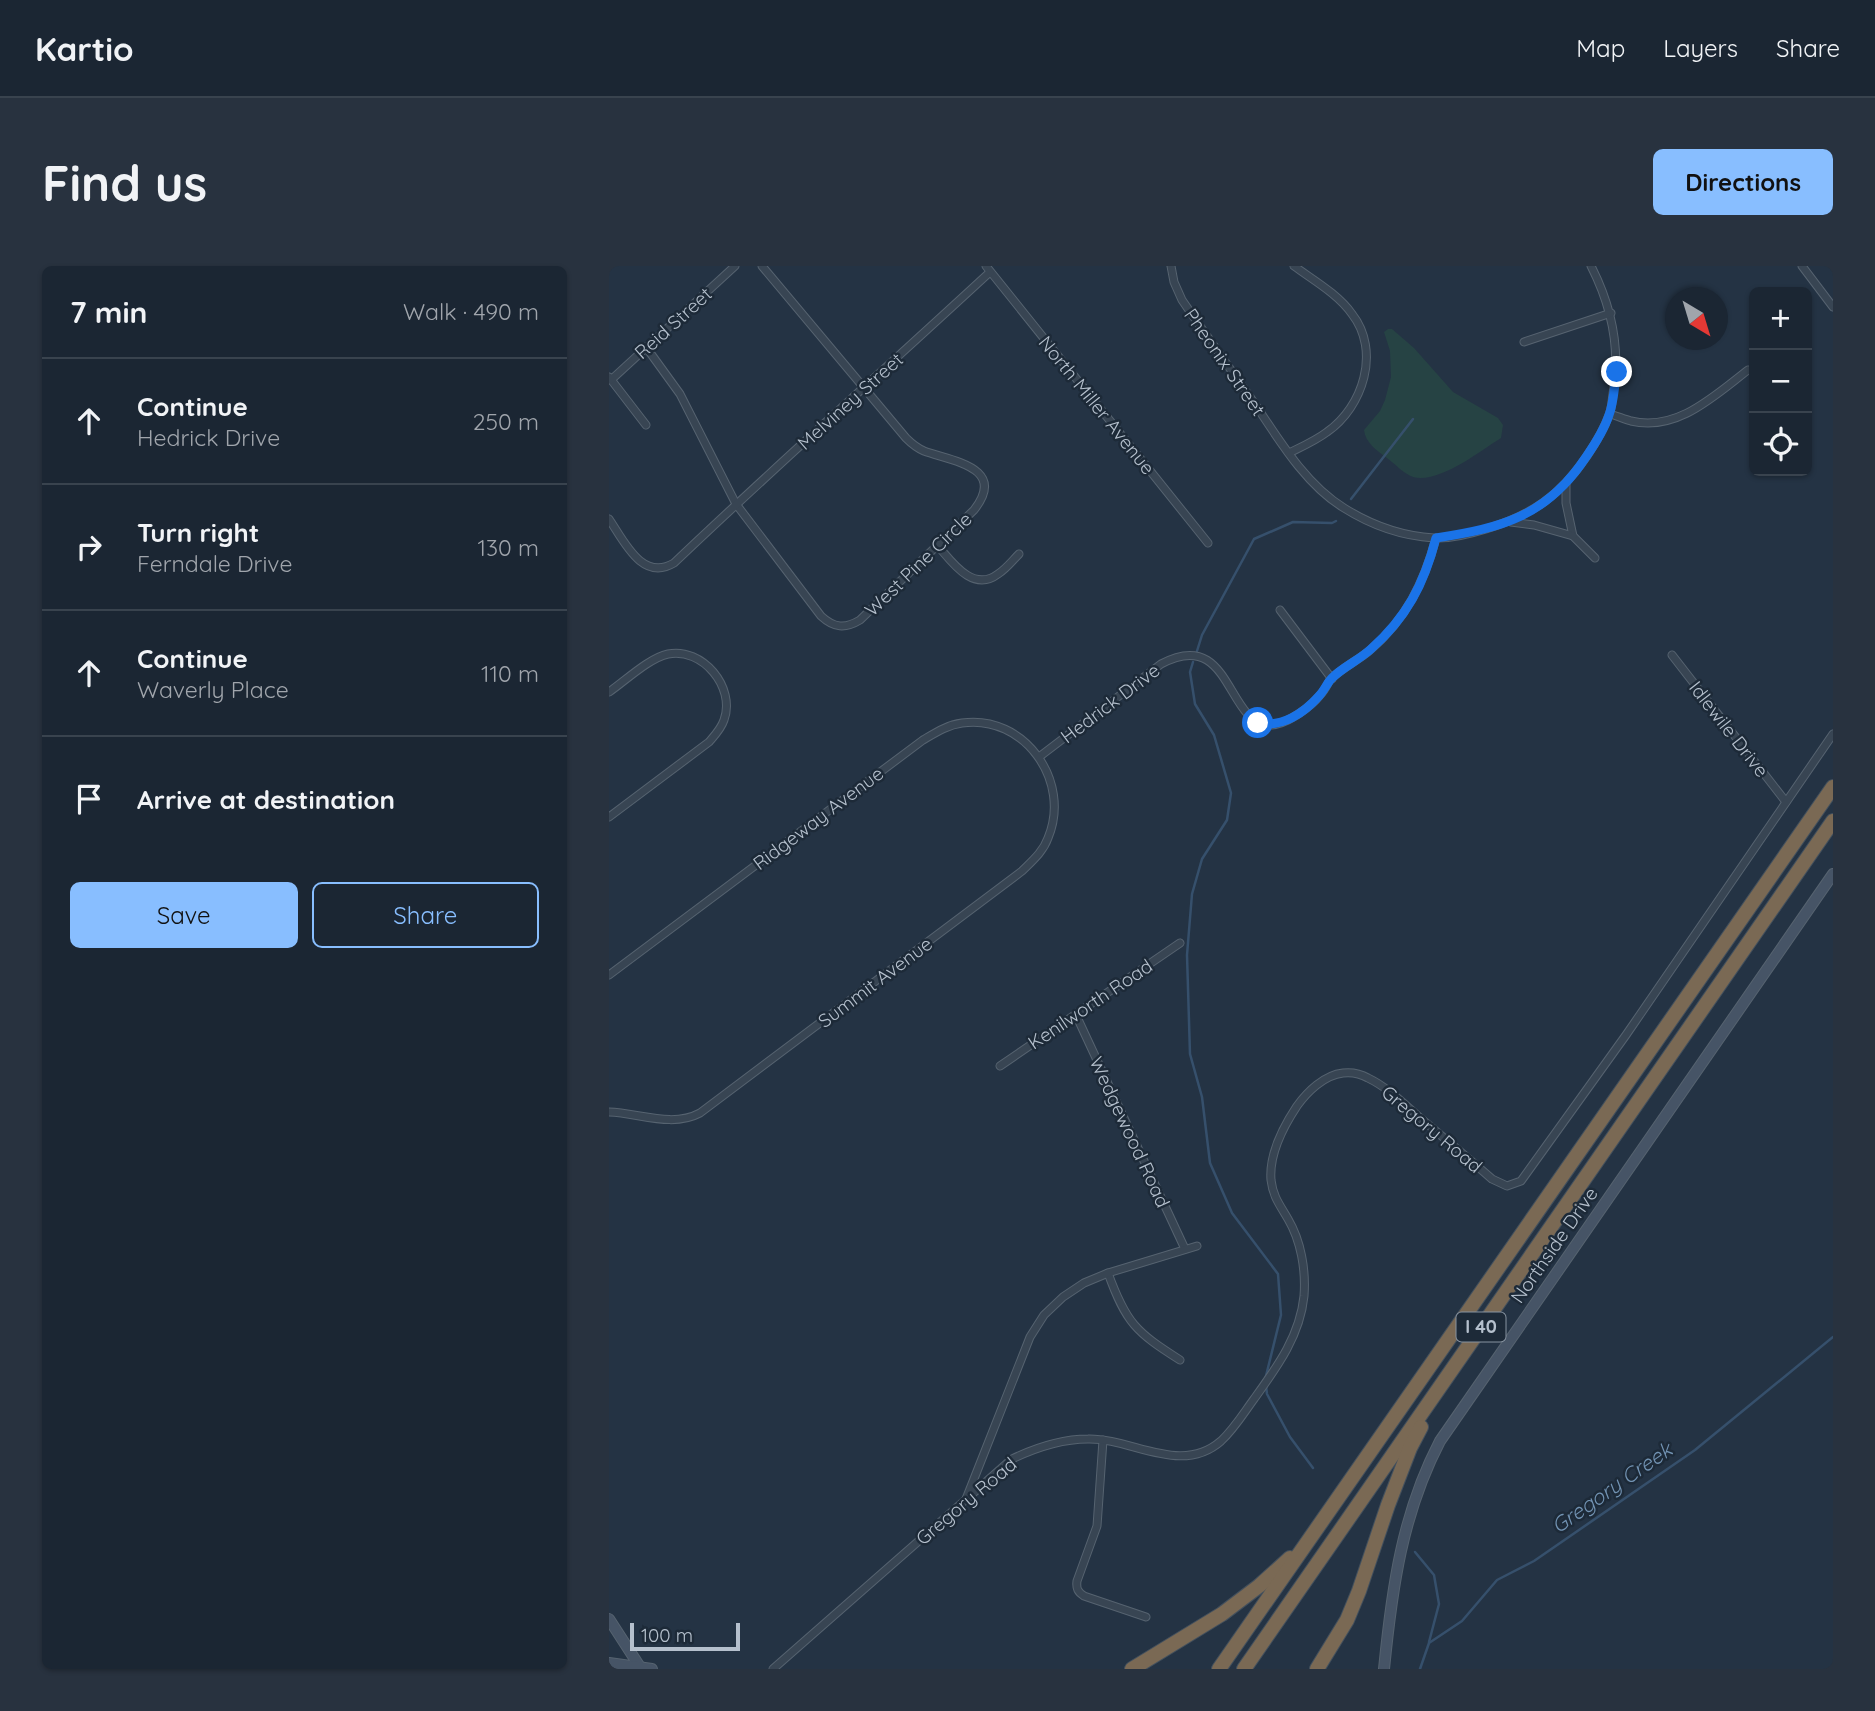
<!DOCTYPE html>
<html lang="en">
<head>
<meta charset="utf-8">
<style>
	:root { --surface:#1b2633; --page:#28323f; --text:#f1f3f6; --muted:#a0a5ac; --line:#39434e; --accent:#88beff }
	body { margin:0; font-family:Quicksand,sans-serif; background:var(--page); color:var(--text) }
	.controls { position:absolute; right:21px; top:21px; display:grid; overflow:hidden; border-radius:10px; box-shadow:0 2px 5px #0004 }
	.controls button { width:63px; height:63px; display:grid; place-items:center; padding:0; border:0; border-bottom:2px solid var(--line); background:var(--surface); color:var(--text); font:35px sans-serif }
	.compass { position:absolute; left:1056px; top:21px; width:63px; height:63px; border-radius:50%; background:var(--surface); box-shadow:0 2px 5px #0004; rotate:142deg }
	.scale { position:absolute; left:21px; bottom:18px; width:110px; box-sizing:border-box; padding-left:7px; border:4px solid #b5c0cd; border-top:0; font-size:19px; line-height:24px; white-space:nowrap; color:#b5c0cd; -webkit-text-stroke:5px #1d2a38; paint-order:stroke }
	.stop { position:absolute; width:21px; height:21px; margin:-16px; border:5px solid #1a73e8; border-radius:50%; background:#fff }
	.stop.end { background:#1a73e8; border-color:#fff; box-shadow:0 2px 7px #0008 }
	.list { margin:0; padding:0; list-style:none }
	h2 { display:flex; justify-content:space-between; align-items:center; height:91px; margin:0; padding:0 28px; font-size:30px }
	h2 small { font-size:23px; font-weight:400; color:var(--muted) }
	.list li { display:grid; grid-template-columns:46px 1fr auto; gap:21px; align-items:center; box-sizing:border-box; height:126px; padding:0 28px; border-top:2px solid var(--line) }
	.list b { display:block; font-size:26px; white-space:nowrap }
	.list p { margin:0; font-size:23px; white-space:nowrap; color:var(--muted) }
	.list em { font-size:23px; font-style:normal; color:var(--muted) }
	.actions { display:flex; gap:14px; padding:21px 28px }
	.actions a { flex:1; padding:16px 0; border:2px solid var(--accent); border-radius:10px; text-align:center; font-size:24px; color:var(--accent) }
	.actions .main { background:var(--accent); color:#111 }
	.icon { flex:none; width:38px; height:38px; fill:none; stroke:currentColor; stroke-width:2; stroke-linecap:round; stroke-linejoin:round }
	.map { position:relative; flex:none; width:1224px; height:1403px; overflow:hidden; border-radius:10px }
	header { display:flex; align-items:center; gap:42px; box-sizing:border-box; height:98px; padding:0 35px; background:var(--surface); border-bottom:2px solid var(--line) }
	header strong { font-size:33px }
	nav { display:flex; gap:38px; margin-inline-start:auto; font-size:24px }
	.intro { display:flex; align-items:center; justify-content:space-between; box-sizing:border-box; height:168px; padding:0 42px }
	h1 { margin:0; font-size:49px }
	.button { padding:18px 32px; border-radius:10px; background:var(--accent); color:#111; font-size:24px; font-weight:700 }
	main { display:flex; gap:42px; padding:0 42px }
	aside { flex:1; background:var(--surface); border-radius:10px; box-shadow:0 2px 5px #0004 }
	.map>svg:first-child { display:block }
</style>
</head>
<body>
<header>
<strong>Kartio</strong>
<nav><a>Map</a><a>Layers</a><a>Share</a></nav>
</header>
<div class="intro"><h1>Find us</h1><a class="button">Directions</a></div>
<main>
<aside>
<h2>7 min<small>Walk · 490 m</small></h2>
<ul class="list">
<li><svg class="icon" aria-label="ahead" viewBox="0 0 24 24"><path d="M12 20V5M6 11l6-6 6 6"/></svg><div><b>Continue</b><p>Hedrick Drive</p></div><em>250 m</em></li>
<li><svg class="icon" aria-label="right" viewBox="0 0 24 24"><path d="M7 20v-9h11M14 6l5 5-5 5"/></svg><div><b>Turn right</b><p>Ferndale Drive</p></div><em>130 m</em></li>
<li><svg class="icon" aria-label="ahead" viewBox="0 0 24 24"><path d="M12 20V5M6 11l6-6 6 6"/></svg><div><b>Continue</b><p>Waverly Place</p></div><em>110 m</em></li>
<li><svg class="icon" aria-label="arrive" viewBox="0 0 24 24"><path d="M6 21V4h12l-3 4 3 4H6"/></svg><div><b>Arrive at destination</b></div></li>
</ul>
<div class="actions"><a class="main">Save</a><a>Share</a></div>
</aside>
<div class="map">
<svg width="1224" height="1403" viewBox="0 0 1224 1403">
	<rect width="100%" height="100%" fill="#243344"/>
	<path fill="#264344" d="M779 63H783L805 82 844 126 889 152 894 159 892 172C871 185 830 218 804 211 795 208 786 198 778 192 768 185 756 176 755 164L771 145 776 134 782 111 781 85 775 66Z"/>
	<g fill="none" stroke-linecap="round" stroke-linejoin="round">
		<g stroke="#36506c" stroke-width="2.5">
			<path d="M742 233 804 153"/>
			<path d="M588 385 593 369 645 273 684 256 723 257 727 255"/>
			<path d="M584 396 581 406 586 438 605 469 622 527 618 554 593 593 583 628 578 689 581 788 593 831 601 897 623 947 669 1008 672 1049 656 1114"/>
			<path d="M657 1120 658 1128 681 1171 704 1202"/>
			<path d="M806 1286 825 1309 830 1338 820 1376"/>
			<path d="M811 1403 820 1377 853 1355 888 1314 925 1295 1086 1184 1224 1071"/>
		</g>
		<defs>
			<g id="street">
				<path d="M377 0 599 277"/>
				<path d="M562 0 565 16 573 34C597 69 622 104 646 138 670 174 697 219 735 242 762 259 793 270 825 272 842 273 861 268 877 263 923 249 951 230 978 190 986 178 995 163 1000 149 1003 142 1003 134 1004 128 1012 82 1003 41 982 0"/>
				<path d="M1193 0 1224 41"/>
				<path d="M915 76 1002 47"/>
				<path d="M37 81 71 128 127 238 212 350C225 362 236 363 251 354L365 244C399 201 342 195 315 185 308 182 303 178 297 172L153 0"/>
				<path d="M0 111 37 159"/>
				<path d="M2 114 126 0"/>
				<path d="M1001 148C1008 150 1015 153 1022 155 1068 166 1105 130 1139 104"/>
				<path d="M680 187C692 181 706 175 718 166 754 141 772 85 743 48 729 28 704 14 685 0"/>
				<path d="M957 218V237L964 270 986 292"/>
				<path d="M0 253C15 275 33 316 65 297 169 198 276 103 381 6"/>
				<path d="M902 256 925 259 964 270"/>
				<path d="M329 280C343 296 364 327 389 308 397 303 403 295 410 288"/>
				<path d="M671 344 723 413"/>
				<path d="M1063 389 1177 536"/>
				<path d="M0 426C16 415 40 392 59 388 93 381 127 421 115 454 112 463 106 469 100 476L0 551"/>
				<path d="M430 491 552 398C621 361 617 454 658 459 675 461 702 441 712 428 716 424 718 419 721 414 731 403 748 395 760 385 796 355 815 317 827 272"/>
				<path d="M0 709 314 474C326 467 338 459 353 457 415 448 463 515 439 572 434 586 423 595 413 605L91 847C63 862 30 847 0 846"/>
				<path d="M467 749 576 983"/>
				<path d="M391 800 571 677"/>
				<path d="M499 1007C517 1057 527 1066 571 1094"/>
				<path d="M494 1174 488 1260 468 1315C467 1323 469 1326 475 1330L537 1351"/>
				<path d="M357 1233 421 1071 435 1049 454 1031 475 1017 499 1007 588 980"/>
				<path d="M164 1403 403 1193C426 1182 453 1173 479 1173 523 1172 572 1210 612 1175 625 1163 634 1148 645 1133 668 1101 691 1070 695 1030 697 1004 692 975 679 953 671 939 664 931 662 914 660 889 674 861 688 840 698 826 715 809 734 807 743 806 752 808 759 812 778 821 794 837 810 851 834 871 859 892 883 913L898 920 912 915 1017 769 1224 468"/>
			</g>
			<g id="secondary">
				<path d="M0 1353 31 1401"/>
				<path d="M0 1397 43 1403"/>
				<path d="M775 1403C783 1322 793 1248 831 1175L1224 608"/>
			</g>
			<g id="highway">
				<path d="M523 1403 613 1348 650 1320 681 1292"/>
				<path d="M610 1403 1224 521"/>
				<path d="M635 1403 1224 555"/>
				<path d="M708 1403 738 1354 750 1325 779 1239 801 1182 812 1161"/>
			</g>
		</defs>
		<use href="#street" stroke="#566370" stroke-width="9"/>
		<use href="#secondary" stroke="#566370" stroke-width="12"/>
		<use href="#highway" stroke="#43505d" stroke-width="16"/>
		<use href="#street" stroke="#384553" stroke-width="7"/>
		<use href="#secondary" stroke="#465466" stroke-width="10"/>
		<use href="#highway" stroke="#7a6954" stroke-width="14"/>
	</g>
	<g fill="none" stroke-linecap="round" stroke-linejoin="round">
		<path stroke="#1a73e8" stroke-width="9" d="M649 457C673 462 695 447 710 430 715 425 718 417 723 412 734 401 750 394 762 383 798 351 815 318 827 272 893 262 938 250 977 191 986 178 995 164 1000 149 1005 136 1005 120 1008 106"/>
	</g>
	<g text-anchor="middle" stroke-width="5" stroke-linejoin="round" paint-order="stroke">
		<rect fill="#1d2a38" stroke="#8793a0" stroke-width="2" x="847.5" y="1046.5" width="49" height="29" rx="5"/>
		<g font-size="18" font-weight="bold" fill="#b5c0cd">
			<text x="872" y="1067">I 40</text>
		</g>
		<g font-size="19" fill="#b5c0cd" stroke="#1d2a38">
			<text transform="translate(64 57) rotate(-42)" y="7">Reid Street</text>
			<text transform="translate(616 96) rotate(55)" y="7">Pheonix Street</text>
			<text transform="translate(241 135) rotate(-42)" y="7">Melviney Street</text>
			<text transform="translate(488 139) rotate(51)" y="7">North Miller Avenue</text>
			<text transform="translate(309 298) rotate(-44)" y="7">West Pine Circle</text>
			<text transform="translate(501 437) rotate(-37)" y="7">Hedrick Drive</text>
			<text transform="translate(1120 463) rotate(52)" y="7">Idlewile Drive</text>
			<text transform="translate(209 552) rotate(-37)" y="7">Ridgeway Avenue</text>
			<text transform="translate(266 716) rotate(-37)" y="7">Summit Avenue</text>
			<text transform="translate(481 738) rotate(-34)" y="7">Kenilworth Road</text>
			<text transform="translate(823 863) rotate(40)" y="7">Gregory Road</text>
			<text transform="translate(521 866) rotate(65)" y="7">Wedgewood Road</text>
			<text transform="translate(945 979) rotate(-55)" y="7">Northside Drive</text>
			<text transform="translate(357 1235) rotate(-40)" y="7">Gregory Road</text>
		</g>
		<g font-size="21" font-style="italic" fill="#7293b3" stroke="#1d2a38">
			<text transform="translate(1003 1222) rotate(-35)" y="7">Gregory Creek</text>
		</g>
	</g>
</svg>
<div class="controls">
<button>+</button>
<button>−</button>
<button><svg class="icon" aria-label="locate" viewBox="0 0 24 24"><circle cx="12" cy="12" r="6"/><path d="M12 2v4M12 18v4M2 12h4M18 12h4"/></svg></button>
</div>
<svg class="compass" viewBox="-18 -18 36 36"><path d="M0-13l5 13h-10z" fill="#e53935"/><path d="M0 13l5-13h-10z" fill="#a0a5ac"/></svg>
<div class="scale">100 m</div>
<div class="stop" style="left:649px;top:457px"></div>
<div class="stop end" style="left:1008px;top:106px"></div>
</div>
</main>
</body>
</html>
